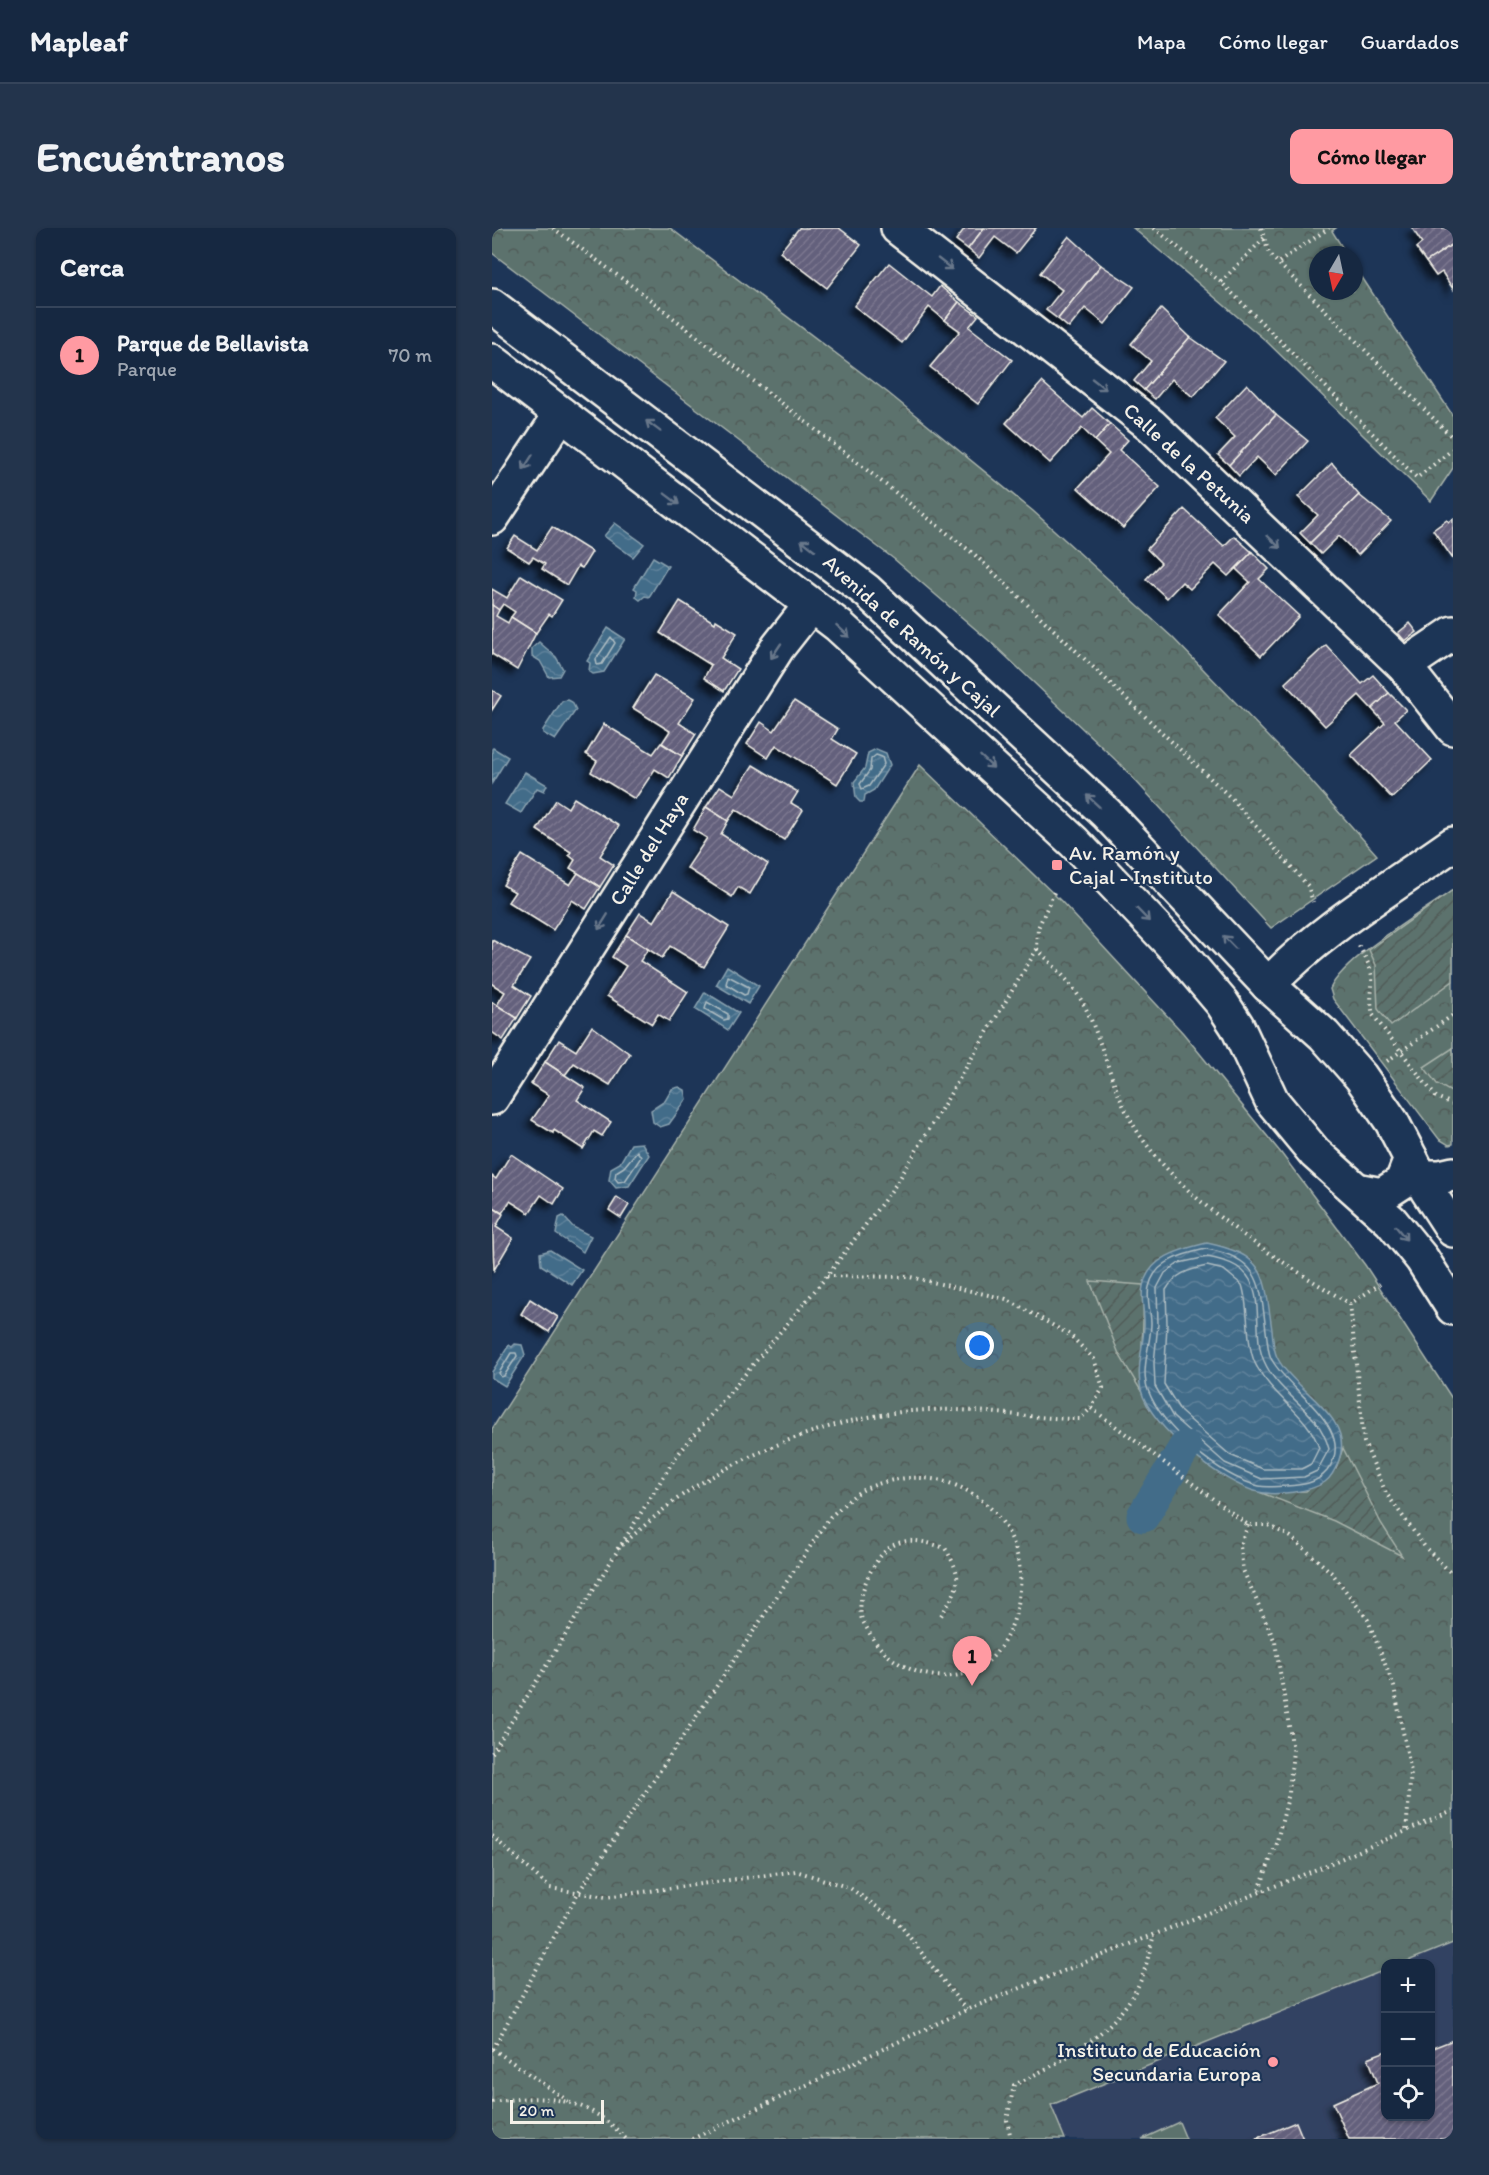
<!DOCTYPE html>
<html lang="es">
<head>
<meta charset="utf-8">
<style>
	:root { --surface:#162841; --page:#23344c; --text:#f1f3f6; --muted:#9ea6b1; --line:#35445a; --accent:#ff9aa2 }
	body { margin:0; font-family:Itim,sans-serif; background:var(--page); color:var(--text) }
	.controls { position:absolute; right:18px; bottom:18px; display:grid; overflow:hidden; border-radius:12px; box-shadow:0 2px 4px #0004 }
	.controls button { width:54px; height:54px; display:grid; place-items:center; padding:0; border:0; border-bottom:2px solid var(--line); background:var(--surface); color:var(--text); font:30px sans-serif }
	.compass { position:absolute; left:817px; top:18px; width:54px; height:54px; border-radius:50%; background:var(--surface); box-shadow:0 2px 4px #0004; rotate:189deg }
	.scale { position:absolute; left:18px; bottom:15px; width:94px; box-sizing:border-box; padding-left:6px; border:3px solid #f4f1e8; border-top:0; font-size:16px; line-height:21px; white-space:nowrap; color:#f4f1e8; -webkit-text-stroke:4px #1d3557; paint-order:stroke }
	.you { position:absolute; left:488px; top:1118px; width:21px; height:21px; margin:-15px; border:4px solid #fff; border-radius:50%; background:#1a73e8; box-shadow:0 0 0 9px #1a73e833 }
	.badge { display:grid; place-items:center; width:39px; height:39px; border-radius:50%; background:var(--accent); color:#111; font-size:20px; font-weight:700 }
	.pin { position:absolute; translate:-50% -50px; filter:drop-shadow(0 2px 3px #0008) }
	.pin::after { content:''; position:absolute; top:32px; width:21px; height:18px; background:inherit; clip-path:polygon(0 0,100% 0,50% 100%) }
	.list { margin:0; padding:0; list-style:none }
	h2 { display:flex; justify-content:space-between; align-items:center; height:78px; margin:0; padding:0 24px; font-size:26px }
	h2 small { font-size:20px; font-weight:400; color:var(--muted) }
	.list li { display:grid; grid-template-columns:39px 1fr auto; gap:18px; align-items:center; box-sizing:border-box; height:96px; padding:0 24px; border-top:2px solid var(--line) }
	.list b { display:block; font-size:22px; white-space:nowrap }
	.list p { margin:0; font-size:20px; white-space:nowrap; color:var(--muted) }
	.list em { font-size:20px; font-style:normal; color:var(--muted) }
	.icon { flex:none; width:33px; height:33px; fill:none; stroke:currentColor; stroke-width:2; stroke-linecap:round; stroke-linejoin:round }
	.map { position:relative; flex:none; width:961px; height:1911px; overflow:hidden; border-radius:12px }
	header { display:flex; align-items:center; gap:36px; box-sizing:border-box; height:84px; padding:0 30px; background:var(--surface); border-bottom:2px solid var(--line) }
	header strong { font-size:28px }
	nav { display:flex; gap:33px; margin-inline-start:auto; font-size:21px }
	.intro { display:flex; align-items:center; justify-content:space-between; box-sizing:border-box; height:144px; padding:0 36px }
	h1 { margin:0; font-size:42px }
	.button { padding:15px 27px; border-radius:12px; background:var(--accent); color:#111; font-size:21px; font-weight:700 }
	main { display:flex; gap:36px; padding:0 36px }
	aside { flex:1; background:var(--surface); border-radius:12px; box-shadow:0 2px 4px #0004 }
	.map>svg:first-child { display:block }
</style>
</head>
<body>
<header>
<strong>Mapleaf</strong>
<nav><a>Mapa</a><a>Cómo llegar</a><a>Guardados</a></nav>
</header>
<div class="intro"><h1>Encuéntranos</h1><a class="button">Cómo llegar</a></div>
<main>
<aside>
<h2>Cerca<small></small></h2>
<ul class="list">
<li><span class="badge">1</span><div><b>Parque de Bellavista</b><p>Parque</p></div><em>70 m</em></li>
</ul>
</aside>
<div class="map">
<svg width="961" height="1911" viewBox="0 0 961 1911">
	<defs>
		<pattern id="park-crowns" width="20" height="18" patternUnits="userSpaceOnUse" patternTransform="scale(1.5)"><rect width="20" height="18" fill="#5b726d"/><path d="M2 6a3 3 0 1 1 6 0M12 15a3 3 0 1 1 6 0" fill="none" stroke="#515b58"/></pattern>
		<pattern id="garden-furrows" width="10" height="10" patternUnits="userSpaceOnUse" patternTransform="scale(1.5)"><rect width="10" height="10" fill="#5b726d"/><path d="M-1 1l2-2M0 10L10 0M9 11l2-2" fill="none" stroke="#515b58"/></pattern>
		<pattern id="water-waves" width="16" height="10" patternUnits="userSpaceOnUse" patternTransform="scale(1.5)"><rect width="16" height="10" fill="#426c89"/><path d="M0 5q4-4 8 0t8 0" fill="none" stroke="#5e819a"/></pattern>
		<pattern id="building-hatch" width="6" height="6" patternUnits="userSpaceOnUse" patternTransform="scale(1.5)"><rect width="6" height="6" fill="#64607c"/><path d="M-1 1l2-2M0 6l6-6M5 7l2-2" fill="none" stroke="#7b778f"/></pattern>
		<filter id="shadow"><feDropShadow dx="-5.5" dy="5.5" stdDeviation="3" flood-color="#0009"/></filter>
	</defs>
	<rect width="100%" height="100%" fill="#1d3557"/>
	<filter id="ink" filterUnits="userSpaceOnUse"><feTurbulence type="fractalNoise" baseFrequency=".0167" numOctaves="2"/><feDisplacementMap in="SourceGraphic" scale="12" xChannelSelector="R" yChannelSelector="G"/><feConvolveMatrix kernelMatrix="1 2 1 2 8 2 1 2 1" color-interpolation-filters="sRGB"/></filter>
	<g filter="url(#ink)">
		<path fill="#324262" d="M961 1715V1911H573L559 1877 893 1742 894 1888H938V1736L911 1735Z"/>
		<g fill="url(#park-crowns)" stroke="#a8b2aa" stroke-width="1.5">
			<path d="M0 0H178L395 164 541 283 680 409 812 545 885 627 779 700 629 537 502 417 402 331 0 25Z"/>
			<path d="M641 0H844L840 3 855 27H826V63H862V37L961 188V240L939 273 773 112Z"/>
			<path d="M428 537 569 673 691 805 789 925 873 1037 961 1172V1715L911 1735 894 1736 893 1742 559 1877 573 1911H0V1201Z"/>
			<path d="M961 662V916L957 917 947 911 841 771 838 761C852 730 930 684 961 662Z"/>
		</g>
		<g fill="url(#garden-furrows)" stroke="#a8b2aa" stroke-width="1.5">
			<path d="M961 662V753L899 798 886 781 884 737 877 722Z"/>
			<path d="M961 820V865L945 856 932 839Z"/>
			<path d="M598 1053 651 1057C653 1093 648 1127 649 1163L627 1126Z"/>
			<path d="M851 1220 889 1295 910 1328 842 1293 767 1264 814 1263 844 1240Z"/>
		</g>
		<path fill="#5b726d" stroke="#a8b2aa" stroke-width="1.5" d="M687 1894 694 1911H650Z"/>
		<g fill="url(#water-waves)" stroke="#89a1af" stroke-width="1.5">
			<path d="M123 295 152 316 141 329 112 308Z"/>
			<path d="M161 329 176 338 157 369 153 368 148 372 144 369 145 362 142 360Z"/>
			<path d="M116 400 133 411 112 444 101 446 97 443 98 435 95 433Z"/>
			<path d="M47 414 64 429 71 441 67 448 57 449 48 433 40 428V420Z"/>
			<path d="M76 472 80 474 84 482 63 512 51 505V502L70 473Z"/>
			<path d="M1 520 16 529 0 555V521Z"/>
			<path d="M384 521 394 525 398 537 382 562 373 567 372 574H368L364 570 362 554 373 540 376 525Z"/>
			<path d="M33 544 55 557 52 563 45 560 29 585 13 576Z"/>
			<path d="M235 738 267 758 256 776 224 757Z"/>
			<path d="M213 764 247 785 236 802 203 781Z"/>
			<path d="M187 859 193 862 195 871 177 896 168 899 161 894 159 882 173 873 180 861Z"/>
			<path d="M150 915 157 927 137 958 124 960 117 952 119 940 128 935 139 916Z"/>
			<path d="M71 988 81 999 99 1008 91 1024 64 1006 67 990Z"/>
			<path d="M715 1015C776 1028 772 1047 780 1102 781 1110 781 1121 785 1129 801 1163 863 1187 847 1232 844 1240 840 1249 833 1254 819 1264 783 1268 766 1264 731 1256 658 1199 649 1162 644 1142 651 1119 652 1099 653 1085 648 1070 651 1058 657 1028 691 1021 715 1015Z"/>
			<path d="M58 1022 90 1042 80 1057 49 1037 48 1025Z"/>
			<path d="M23 1116 30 1117 33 1127 13 1158 0 1150V1144L17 1117 20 1119Z"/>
		</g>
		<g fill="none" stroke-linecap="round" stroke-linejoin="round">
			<g stroke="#adbcc2" stroke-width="1.5">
				<path d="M119 409 123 415 110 436 105 437 104 431Z"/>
				<path d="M384 527 390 529 392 536 377 558 370 561 368 556 378 542 379 531Z"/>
				<path d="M236 748 257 759 255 766 252 767 234 756Z"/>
				<path d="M215 774 236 786V791L232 792 213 781Z"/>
				<path d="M145 923 149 929 133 953 126 954 123 950 124 944 132 939Z"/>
				<path d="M714 1021C773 1030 768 1062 775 1110 776 1117 776 1126 780 1132 798 1165 867 1201 835 1243 824 1256 810 1257 794 1258 786 1258 775 1260 767 1258 727 1248 671 1201 656 1162 648 1142 659 1116 659 1095 659 1084 654 1069 657 1059 663 1032 692 1026 714 1021Z"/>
				<path d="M715 1029C731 1032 749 1036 758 1052 771 1076 761 1109 772 1133 788 1170 826 1179 837 1221L825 1243 812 1249 770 1251 733 1235 681 1189 663 1158 662 1135 666 1096 665 1060 673 1045 687 1035Z"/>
				<path d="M715 1038 732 1042 750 1057C758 1081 753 1119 765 1139 782 1170 817 1187 827 1220L819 1236 809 1241H771L738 1227 689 1184 672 1156 675 1096 674 1062C684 1045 696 1042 715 1038Z"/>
				<path d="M19 1125H24L25 1128 12 1148 9 1149 7 1145Z"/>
			</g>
			<path stroke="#426c89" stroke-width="33" d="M651 1288 693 1219"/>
		</g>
		<g fill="url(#building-hatch)" stroke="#f4f1e8" stroke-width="1.5" filter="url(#shadow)">
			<path d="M307 0H347L369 17 335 60 288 24Z"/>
			<path d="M473 0H492L476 21 464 12Z"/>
			<path d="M492 0H544L524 25 503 9 487 30 476 21Z"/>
			<path d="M920 0H961V16L934 34 924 20 930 15Z"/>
			<path d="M577 8 609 37 566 91 554 82 570 62 548 45Z"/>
			<path d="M961 16V61L950 44 944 48 934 34Z"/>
			<path d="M397 35 440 69 448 58 467 74 453 92 437 79 410 115 362 78Z"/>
			<path d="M609 37 642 59 613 96 593 80 577 100 566 91Z"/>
			<path d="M467 74 486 88 477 99 520 132 486 176 438 139 468 103 453 92Z"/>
			<path d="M669 81 698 109 652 162 642 153 659 133 639 116Z"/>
			<path d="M698 109 732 133 701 169 680 151 663 171 652 162Z"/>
			<path d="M550 154 591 190 600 180 618 196 603 213 590 200 558 235 514 195Z"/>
			<path d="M755 156 784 187 737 237 726 227 743 209 723 190Z"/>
			<path d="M784 187 816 213 784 247 765 229 747 248 737 237Z"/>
			<path d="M618 196 636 212 627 222 668 259 631 300 586 260 617 226 603 213Z"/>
			<path d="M840 235 867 267 818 315 808 305 826 287 806 269Z"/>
			<path d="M867 267 899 293 866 327 847 308 829 326 818 315Z"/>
			<path d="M692 281 732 318 742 308 760 324 736 348 723 336 698 361 690 354 675 370 654 351 669 335 655 321Z"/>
			<path d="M961 291V331L941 302 955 292 957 294Z"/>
			<path d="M60 299 100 324 90 340 86 338 75 357 50 341 53 336 41 329 37 334 15 320 23 308 45 322Z"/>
			<path d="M760 324 777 341 767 351 807 388 769 428 727 387 758 354 744 341Z"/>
			<path d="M29 347 70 372 60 388 57 386 44 405 19 389 23 384 11 376 7 382 0 377V361L15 370Z"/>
			<path d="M188 373 223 395 224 392 245 405 229 430 246 441 232 463 212 450 219 437 168 405Z"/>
			<path d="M0 377 7 382 4 388 16 395 19 389 44 405 25 442 0 426Z"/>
			<path d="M918 395 925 404 913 413 906 405Z"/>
			<path d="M834 417 870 456 881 447 897 465 880 481 867 467 833 498 793 455Z"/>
			<path d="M162 447 203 470 187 495 204 506 190 528 170 515 178 503 141 480Z"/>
			<path d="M0 462 9 468 0 482Z"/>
			<path d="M897 465 914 482 903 492 940 532 900 570 859 527 893 495 880 481Z"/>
			<path d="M302 473 346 501 340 511 364 526 345 556 284 517 276 530 255 516 269 494 282 503Z"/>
			<path d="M112 496 161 526 169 515 190 528 177 550 163 541 143 571 99 544 105 533 94 526Z"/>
			<path d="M261 537 306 564 299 575 311 582 292 612 244 581 236 593 214 579 228 558 242 567Z"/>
			<path d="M82 570 127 598 108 628 122 637 108 659 78 640 83 632 77 627 79 624 45 602 64 572 76 580Z"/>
			<path d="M214 579 236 593 229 606 276 636 258 666 246 659 240 669 195 640 215 610 201 602Z"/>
			<path d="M30 627 78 657 86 645 108 659 94 681 80 672 61 702 16 674 23 664 11 657Z"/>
			<path d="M181 663 237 699 212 739 178 718 170 730 134 707 148 685 162 694Z"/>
			<path d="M134 707 156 721 148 733 196 764 177 793 166 786 160 796 115 768 134 738 120 729Z"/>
			<path d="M0 712 38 732 22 757 39 768 25 790 5 777 13 764 0 756Z"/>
			<path d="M0 774 25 790 11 812 0 804Z"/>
			<path d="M100 798 138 826 118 857 82 835 73 847 53 834 67 812 84 823Z"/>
			<path d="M53 834 93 860 85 872 119 894 110 908 102 903 91 921 62 902 61 905 40 892 57 867 39 856Z"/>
			<path d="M19 926 71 961 62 976 49 967 37 985 18 973 10 985 0 979V948L4 951Z"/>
			<path d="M125 969 137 977 129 990 117 982Z"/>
			<path d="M0 979 11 986 4 999 21 1010 2 1042Z"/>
			<path d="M38 1071 66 1089 57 1104 29 1086Z"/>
			<path d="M961 1812V1911H857L841 1875 886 1855 876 1830 894 1823V1888H938V1821Z"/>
			<path d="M804 1894 811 1911H763Z"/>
		</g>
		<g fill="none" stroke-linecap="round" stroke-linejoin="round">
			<defs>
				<g id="street">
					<path d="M406 0 659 197 912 438 961 500"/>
					<path d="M0 290 69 186"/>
					<path d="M912 438 961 405"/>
					<path d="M776 757C829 701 899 660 961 616"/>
					<path d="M0 870 286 419 319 377"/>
					<path d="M928 949H948L961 946"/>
				</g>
				<g id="secondary">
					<path d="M0 78 375 363 614 585 776 757 832 807 869 849 900 894 935 962 961 1002"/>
					<path d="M0 133 347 398 582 614 685 722 730 775 745 798 780 873 823 925 899 993 930 1031 961 1080"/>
					<path d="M869 963 890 967 910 954 919 931"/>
				</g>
			</defs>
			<use href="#street" stroke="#f4f1e8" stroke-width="38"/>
			<use href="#secondary" stroke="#f4f1e8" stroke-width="38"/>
			<g stroke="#f4f1e8" stroke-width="4" stroke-dasharray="1.5 4.5" stroke-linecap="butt">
				<path d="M61 0 151 66 483 327 739 570 816 658 821 674"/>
				<path d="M662 0 729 54 925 250 961 221"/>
				<path d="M769 0 777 26 961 210"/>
				<path d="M787 34 837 0"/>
				<path d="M729 54 772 10"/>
				<path d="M867 718C872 728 879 738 880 749 881 764 877 770 881 787L944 869 961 876"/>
				<path d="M545 721C564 740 585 760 596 785 614 825 622 868 647 906 695 977 786 1032 858 1076L888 1056"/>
				<path d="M895 833 961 787"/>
				<path d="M335 1048 418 1049 514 1071 578 1107 602 1131 611 1160 599 1180"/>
				<path d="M858 1076 872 1214 894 1265 933 1319 961 1347"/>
				<path d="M756 1297 748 1318 751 1342 783 1414 801 1522 797 1565 785 1613 766 1665"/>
				<path d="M125 1321C147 1303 169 1282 192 1266 260 1220 356 1184 438 1182 489 1180 538 1191 588 1191L599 1180 756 1297H776L799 1309 840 1345 876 1392 902 1459 919 1544 914 1604"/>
				<path d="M0 1525 183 1230 335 1048 405 955 545 721 546 700 563 662"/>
				<path d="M0 1608 58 1660 114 1669 304 1643 358 1660 405 1693 474 1782"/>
				<path d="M1 1821 86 1665 338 1289C349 1280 361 1266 373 1261 465 1220 555 1298 521 1394 515 1410 505 1428 490 1438 452 1462 397 1442 377 1404 375 1400 370 1393 369 1388 366 1369 375 1347 385 1333 403 1306 426 1311 453 1320 472 1351 468 1359 448 1389"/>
				<path d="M1 1821 76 1873"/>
				<path d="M0 1874C53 1866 95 1868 134 1911"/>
				<path d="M200 1911 474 1782 818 1644 961 1583"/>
				<path d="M519 1911 515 1892 522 1857C571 1833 622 1807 647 1756 654 1742 657 1723 662 1707"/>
			</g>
			<use href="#street" stroke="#1d3557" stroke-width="33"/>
			<use href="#secondary" stroke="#1d3557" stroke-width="33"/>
		</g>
		<defs><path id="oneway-shaft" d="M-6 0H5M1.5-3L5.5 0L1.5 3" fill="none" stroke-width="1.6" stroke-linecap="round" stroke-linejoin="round" transform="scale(1.5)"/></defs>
		<g stroke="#68778a">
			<use href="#oneway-shaft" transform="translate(453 36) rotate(38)"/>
			<use href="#oneway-shaft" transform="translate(607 156) rotate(38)"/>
			<use href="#oneway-shaft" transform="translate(161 198) rotate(-143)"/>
			<use href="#oneway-shaft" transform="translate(36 234) rotate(123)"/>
			<use href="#oneway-shaft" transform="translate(180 271) rotate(37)"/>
			<use href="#oneway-shaft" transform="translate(782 314) rotate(44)"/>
			<use href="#oneway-shaft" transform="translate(316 317) rotate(-142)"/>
			<use href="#oneway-shaft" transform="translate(351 403) rotate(42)"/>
			<use href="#oneway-shaft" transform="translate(284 423) rotate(124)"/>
			<use href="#oneway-shaft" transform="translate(495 534) rotate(43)"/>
			<use href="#oneway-shaft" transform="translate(601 573) rotate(-137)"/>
			<use href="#oneway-shaft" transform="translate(651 687) rotate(46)"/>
			<use href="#oneway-shaft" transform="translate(111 694) rotate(122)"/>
			<use href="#oneway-shaft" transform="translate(737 714) rotate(-134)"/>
			<use href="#oneway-shaft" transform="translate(909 1005) rotate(51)"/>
		</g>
	</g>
	<g fill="#ff9aa2" stroke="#1d3557" stroke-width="2">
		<rect x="559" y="631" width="12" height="12" rx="3"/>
		<circle cx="781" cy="1834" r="6"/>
	</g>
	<g text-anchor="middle" stroke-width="4.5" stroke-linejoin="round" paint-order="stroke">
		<g font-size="21" fill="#f4f1e8" stroke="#1d3557">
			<text transform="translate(697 235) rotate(42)" y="7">Calle de la Petunia</text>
			<text transform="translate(420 408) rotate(42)" y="7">Avenida de Ramón y Cajal</text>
			<text transform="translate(157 621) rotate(-58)" y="7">Calle del Haya</text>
		</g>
		<g font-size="21" fill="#f4f1e8" stroke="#1d3557" text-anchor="start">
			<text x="577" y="632">Av. Ramón y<tspan x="577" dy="24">Cajal - Instituto</tspan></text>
			<text x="769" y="1829" text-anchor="end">Instituto de Educación<tspan x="769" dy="24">Secundaria Europa</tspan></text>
		</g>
	</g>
</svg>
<div class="controls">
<button>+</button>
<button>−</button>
<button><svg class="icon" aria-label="locate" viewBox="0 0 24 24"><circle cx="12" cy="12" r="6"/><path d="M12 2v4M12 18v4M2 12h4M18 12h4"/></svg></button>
</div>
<svg class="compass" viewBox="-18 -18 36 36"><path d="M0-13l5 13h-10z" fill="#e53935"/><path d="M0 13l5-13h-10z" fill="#9ea6b1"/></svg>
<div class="scale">20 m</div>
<div class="you"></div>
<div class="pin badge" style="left:480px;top:1458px">1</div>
</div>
</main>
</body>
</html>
